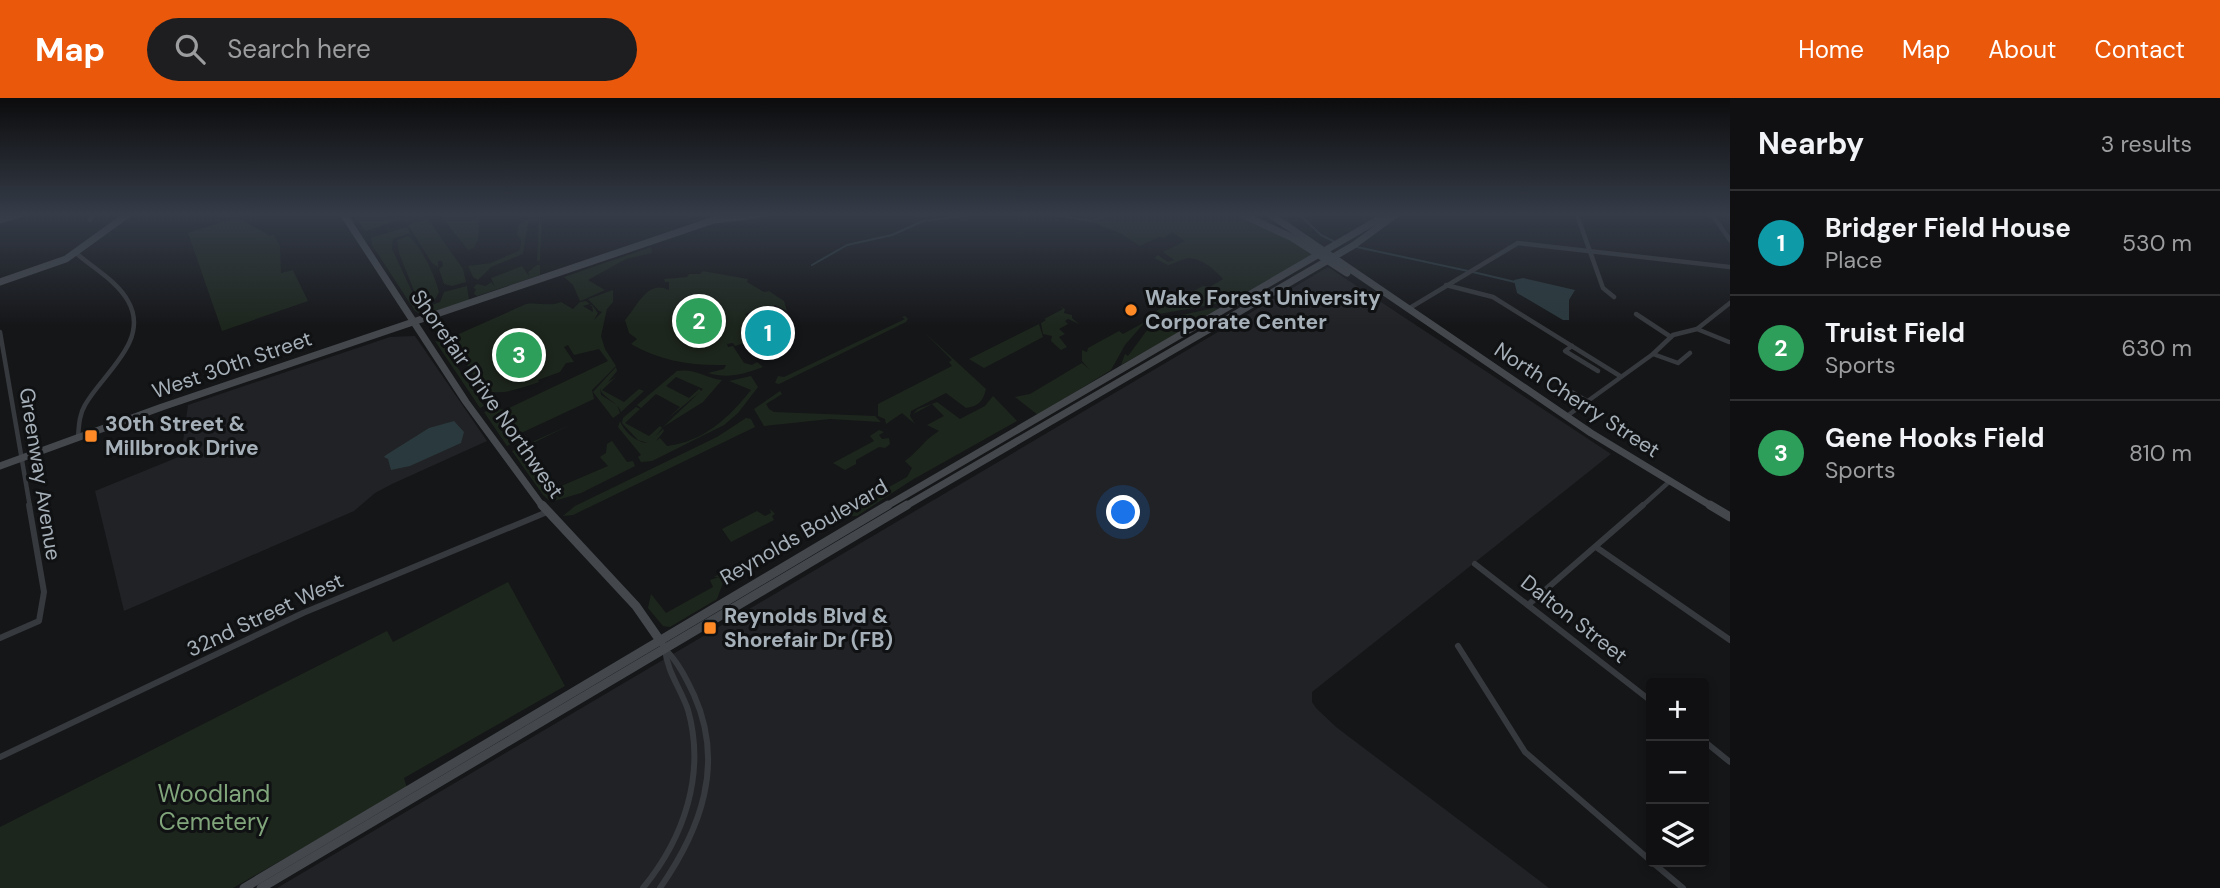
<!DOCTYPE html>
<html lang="en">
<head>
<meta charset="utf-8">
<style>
	:root { --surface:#101012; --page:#1e1e20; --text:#f1f3f6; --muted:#9c9d9f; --line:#303032; --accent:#ea580c }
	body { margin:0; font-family:"DM Sans",sans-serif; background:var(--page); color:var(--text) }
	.controls { position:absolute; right:21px; bottom:21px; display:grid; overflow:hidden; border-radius:7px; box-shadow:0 4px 10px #0003 }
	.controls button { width:63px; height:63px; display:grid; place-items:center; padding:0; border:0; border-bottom:2px solid var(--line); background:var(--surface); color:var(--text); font:35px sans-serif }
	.you { position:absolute; left:1124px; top:415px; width:24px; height:24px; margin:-18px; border:5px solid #fff; border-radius:50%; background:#1a73e8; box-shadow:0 0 0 10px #1a73e833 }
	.badge { display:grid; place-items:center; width:46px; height:46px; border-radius:50%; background:var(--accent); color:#fff; font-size:23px; font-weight:700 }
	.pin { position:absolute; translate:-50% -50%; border:4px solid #fff; box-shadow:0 2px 7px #0006 }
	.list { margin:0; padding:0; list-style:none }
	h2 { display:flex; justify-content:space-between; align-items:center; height:91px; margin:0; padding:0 28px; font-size:30px }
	h2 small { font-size:23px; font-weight:400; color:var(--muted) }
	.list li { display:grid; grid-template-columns:46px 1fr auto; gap:21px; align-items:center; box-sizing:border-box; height:105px; padding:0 28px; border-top:2px solid var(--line) }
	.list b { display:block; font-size:26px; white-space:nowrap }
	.list p { margin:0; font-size:23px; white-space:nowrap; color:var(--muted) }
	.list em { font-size:23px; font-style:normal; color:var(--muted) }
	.icon { flex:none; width:38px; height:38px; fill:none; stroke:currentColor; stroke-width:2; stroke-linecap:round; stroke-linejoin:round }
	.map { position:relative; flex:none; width:1730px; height:790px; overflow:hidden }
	header { display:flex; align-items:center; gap:42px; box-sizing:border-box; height:98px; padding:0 35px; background:var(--accent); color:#fff }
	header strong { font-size:33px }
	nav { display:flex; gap:38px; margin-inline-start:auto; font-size:24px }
	.search { width:490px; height:63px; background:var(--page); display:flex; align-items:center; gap:18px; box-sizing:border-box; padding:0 24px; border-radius:38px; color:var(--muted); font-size:26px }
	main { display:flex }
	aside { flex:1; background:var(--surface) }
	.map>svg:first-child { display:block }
</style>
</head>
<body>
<header>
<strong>Map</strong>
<div class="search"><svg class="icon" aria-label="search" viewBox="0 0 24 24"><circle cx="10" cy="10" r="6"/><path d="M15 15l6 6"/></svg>Search here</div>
<nav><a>Home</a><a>Map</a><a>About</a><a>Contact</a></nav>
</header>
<main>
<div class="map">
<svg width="1730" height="790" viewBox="0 0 1730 790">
	<rect width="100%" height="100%" fill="#151618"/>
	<g fill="#212225">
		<path d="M1328 169 1611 356 1312 594V604L1316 610 1336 629 1549 790H277Z"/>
		<path d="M415 238 487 343 392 386 375 395 354 413 124 513 95 393 181 358 188 307 390 239Z"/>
	</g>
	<g fill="#1d261d">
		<path d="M352 117H413L366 133Z"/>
		<path d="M440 117H480L478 141 474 150 468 152Z"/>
		<path d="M1074 117H1238L1274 132 1314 156 1232 203 1154 217 1152 215 1203 188 1210 189 1223 181C1214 171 1203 161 1189 160 1184 160 1174 166 1168 167L1154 160 1158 157 1168 164 1174 162 1163 154 1185 143 1172 134 1164 140 1159 139 1140 148 1120 135Z"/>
		<path d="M237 119 270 138 274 137 280 148 281 175 293 172 308 203 222 233 188 135Z"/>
		<path d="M427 120 463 171 466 184 452 188 444 186 439 171 443 168 442 163H438V169L432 165 408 127Z"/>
		<path d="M532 120 542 121 540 162 537 163 539 123 528 124 523 156 491 169 478 182 473 179 468 168 491 165 520 152 521 142 517 136 519 126Z"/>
		<path d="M407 129 410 135 393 141 392 151 418 206 426 209 440 204 444 194 467 188 469 202 423 217 415 213 372 147 371 140Z"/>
		<path d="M408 138C421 147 435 178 439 194L433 205 424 206 418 203 399 155 397 142Z"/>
		<path d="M651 149 652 155 626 161 588 182 605 192 583 202 580 203 573 187 564 179Z"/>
		<path d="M537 167H540V177L477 198 474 196 476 191 473 190 477 186 486 188 491 184 495 189 491 180 522 168 529 178 528 174Z"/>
		<path d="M703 173 748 181 747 184 764 194 769 193 784 203 787 213 775 207 745 216 748 219 752 217 756 222 771 220 770 226 775 227 774 230 781 233 783 229 787 232C786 240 784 246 776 249L769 246 763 261V257L757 255 760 247 755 252 749 251 744 245 735 248 733 245 727 246 728 249 733 248 744 265 752 267 757 264 763 269C744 276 728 281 708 275L724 271 726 267C691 268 661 263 631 246L637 241 629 235 625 222C637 209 647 181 669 192V184H665L664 181 687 179 689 176H700Z"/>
		<path d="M613 192V204L607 211 601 238 605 251 616 268 592 292 594 301 519 336 517 343 507 348 484 314 495 310 505 312 608 263 599 251 574 257 568 247 564 249 574 264 566 265 560 274 538 282 539 284C514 292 492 303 472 283L475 280 463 260 453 263 484 308 480 310 435 243 441 244 526 206C538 204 551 209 561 204L573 211 580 204 586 203 590 206 583 208 593 214 592 208H589L592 207 598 215 594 222 602 214 599 213 588 201Z"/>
		<path d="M1060 208 1065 211 1064 215 1072 217V220L1079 226 1068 221 1065 223 1068 226 1059 231 1065 236 1059 239 1067 249 1061 252 1051 243 1052 238 1043 236 1041 225 1046 222 1044 221 1063 211Z"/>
		<path d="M1213 210 1221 211 1121 267 1125 256 1128 258 1148 231 1156 226 1160 232 1166 233 1168 228 1159 225 1173 219Z"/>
		<path d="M905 218 908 221 906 224 779 286 775 285 778 278 784 279 905 221 902 219Z"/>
		<path d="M1145 224 1125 247 1111 272 1038 317 1015 299 1030 296 1082 265 1089 271 1082 263V252L1087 254 1088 250 1119 233 1123 236Z"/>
		<path d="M1039 226 1043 239 984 270 969 261Z"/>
		<path d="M924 234 986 291C983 303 979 308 966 310L946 295 911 313 910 318 915 326 902 315 886 326 885 321 878 318V306L952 268 949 264 952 262Z"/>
		<path d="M616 269 617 273 608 284 616 279 602 292 624 304 639 291 644 293 621 314C618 303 602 300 600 290L601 297 617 307 620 315 613 320 593 294Z"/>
		<path d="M677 273C695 270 705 280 722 282L703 304 663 329 703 291 676 279 666 288 689 300 699 291 701 293 666 322 680 309 656 296 641 310 637 307Z"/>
		<path d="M751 278 758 289 738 315 724 327 652 363 641 364 638 359 641 357 618 329 620 323C623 332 636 345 648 345L638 342 622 325 623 320 636 309 640 311 625 325 649 338 660 328 662 330 656 338 663 331 664 333 656 343 660 340 667 348C703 344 730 319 751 292L729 283Z"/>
		<path d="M780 293 782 296 766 306 769 311 774 314 875 318 881 324 830 321 764 328 754 311Z"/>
		<path d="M993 298 1017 323 912 382 857 418 832 419 837 418 907 379 912 370 905 363C919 353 924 342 939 333L927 327 944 318 932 306 913 316 918 311 937 304 960 321 985 308Z"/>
		<path d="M746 320 751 321 755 329 573 417 563 418 575 408 717 339Z"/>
		<path d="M572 326 525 349 552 392 608 368 600 359 606 355 607 346 612 343 627 364 633 363 635 368 581 395 551 404 543 397 512 353Z"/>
		<path d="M879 332 884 334 879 337 882 341 889 340 890 346 885 350 879 349 856 362V366L845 372 833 365 874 343 870 338Z"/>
		<path d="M770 411 775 416 772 418 774 422 731 444 722 431 757 413 765 418 771 415Z"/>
		<path d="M735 467 726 475 730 479 723 485 717 501 670 529 663 528 648 510 651 496 666 515 713 489 710 482 719 479H714Z"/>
		<path d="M508 484 565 588 404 680 407 690 233 790H0V729L387 533 393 544Z"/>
	</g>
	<g fill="#2a393d">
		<path d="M1523 180 1575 192 1569 202V222H1563L1517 195 1514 182Z"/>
		<path d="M454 323 464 334 461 345 410 368 391 372 388 361 384 359 386 357 429 330Z"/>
	</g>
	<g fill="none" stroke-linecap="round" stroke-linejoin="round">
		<g stroke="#2a393d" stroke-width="2">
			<path d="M1056 117 1091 123 1112 117"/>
			<path d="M1300 117 1321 137 1335 144"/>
			<path d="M1357 149 1468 173"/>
			<path d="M812 167 847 147 892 137 923 123 972 117"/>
			<path d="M1473 174 1515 184"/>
		</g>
		<g stroke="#36393d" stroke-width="4.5">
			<path d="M1577 117 1603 190 1614 199"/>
			<path d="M1712 117 1730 142"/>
			<path d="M90 122 93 117"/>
			<path d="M76 155C93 170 117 183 128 203 151 243 102 276 85 307 79 317 79 328 78 339"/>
			<path d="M1446 187 1493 199 1620 278"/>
			<path d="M1408 211 1518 145 1730 169"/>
			<path d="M1636 216 1671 239"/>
			<path d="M1697 231 1729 244"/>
			<path d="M0 234 30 409"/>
			<path d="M1572 248 1565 253 1598 273"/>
			<path d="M1653 256 1678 265 1690 255"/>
			<path d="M1563 289 1587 303"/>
			<path d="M1567 318 1653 256 1673 237 1697 231 1730 205"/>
			<path d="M1641 409 1670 383"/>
		</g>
		<g stroke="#36393d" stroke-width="6">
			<path d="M1596 449 1730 542"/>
			<path d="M1475 466 1651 603"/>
			<path d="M1528 507 1643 407"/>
			<path d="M0 540 39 523 44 494 29 407"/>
			<path d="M1458 548 1525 654 1651 763"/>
			<path d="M1704 643 1730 664"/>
			<path d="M0 659 303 515 547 414"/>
			<path d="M1652 764 1683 790"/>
			<path d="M643 790C684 740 706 676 688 612 681 591 667 574 665 551"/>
			<path d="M660 790C701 731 725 666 694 597 686 580 678 564 665 551"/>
		</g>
		<g stroke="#44484d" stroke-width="7">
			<path d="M344 117 466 304 543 409"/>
			<path d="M1243 117 1291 139 1347 175"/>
			<path d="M1271 117 1591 335 1713 409"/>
			<path d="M0 122 18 117"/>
			<path d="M0 184 66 161 127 117"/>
			<path d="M0 368 162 309 714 122 757 117"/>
			<path d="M885 409 1386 117"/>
			<path d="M904 409 1354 147 1395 117"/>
		</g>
		<g stroke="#44484d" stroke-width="9">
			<path d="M542 407 636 508 661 544"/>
			<path d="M1710 407 1730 419"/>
			<path d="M244 790 888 407"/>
			<path d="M261 790 907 407"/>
		</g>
	</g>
	<linearGradient id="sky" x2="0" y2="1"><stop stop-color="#0c0c0d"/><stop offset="0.51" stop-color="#353c48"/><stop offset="1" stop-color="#353c48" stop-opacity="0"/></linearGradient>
	<rect width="1730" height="228" fill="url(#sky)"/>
	<g fill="#ff8a26" stroke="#101113" stroke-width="2.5">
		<circle cx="1131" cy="212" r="7"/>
		<rect x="84" y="331" width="14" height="14" rx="3.5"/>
		<rect x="703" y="523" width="14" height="14" rx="3.5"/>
	</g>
	<g text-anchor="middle" stroke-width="6" stroke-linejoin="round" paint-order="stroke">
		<g font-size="21" font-weight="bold" fill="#a6b0b9" stroke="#101113" text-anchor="start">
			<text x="1145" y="207">Wake Forest University<tspan x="1145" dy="24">Corporate Center</tspan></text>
			<text x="105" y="333">30th Street &amp;<tspan x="105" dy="24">Millbrook Drive</tspan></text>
			<text x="724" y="525">Reynolds Blvd &amp;<tspan x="724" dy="24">Shorefair Dr (FB)</tspan></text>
		</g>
		<g font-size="21" fill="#a6b0b9" stroke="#101113">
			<text transform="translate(232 267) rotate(-19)" y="7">West 30th Street</text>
			<text transform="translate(487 296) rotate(55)" y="7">Shorefair Drive Northwest</text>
			<text transform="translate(1577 302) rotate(33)" y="7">North Cherry Street</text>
			<text transform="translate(40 376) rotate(81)" y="7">Greenway Avenue</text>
			<text transform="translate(804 434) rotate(-30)" y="7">Reynolds Boulevard</text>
			<text transform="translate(265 517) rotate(-25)" y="7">32nd Street West</text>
			<text transform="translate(1574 521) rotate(38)" y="7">Dalton Street</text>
		</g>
		<g font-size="24" fill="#81a67b" stroke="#101113">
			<text x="214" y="704">Woodland<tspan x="214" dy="28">Cemetery</tspan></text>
		</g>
	</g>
</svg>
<div class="controls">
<button>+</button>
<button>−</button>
<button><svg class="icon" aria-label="layers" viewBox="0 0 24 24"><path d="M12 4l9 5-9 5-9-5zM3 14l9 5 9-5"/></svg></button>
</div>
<div class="you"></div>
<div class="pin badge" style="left:768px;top:235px;background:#0f9aa8">1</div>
<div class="pin badge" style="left:699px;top:223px;background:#2e9e5b">2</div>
<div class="pin badge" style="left:519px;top:257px;background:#2e9e5b">3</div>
</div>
<aside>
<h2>Nearby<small>3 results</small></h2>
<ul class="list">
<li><span class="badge" style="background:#0f9aa8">1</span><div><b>Bridger Field House</b><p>Place</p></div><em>530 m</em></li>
<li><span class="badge" style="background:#2e9e5b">2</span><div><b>Truist Field</b><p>Sports</p></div><em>630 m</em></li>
<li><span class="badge" style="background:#2e9e5b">3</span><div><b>Gene Hooks Field</b><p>Sports</p></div><em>810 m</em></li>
</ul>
</aside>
</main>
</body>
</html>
